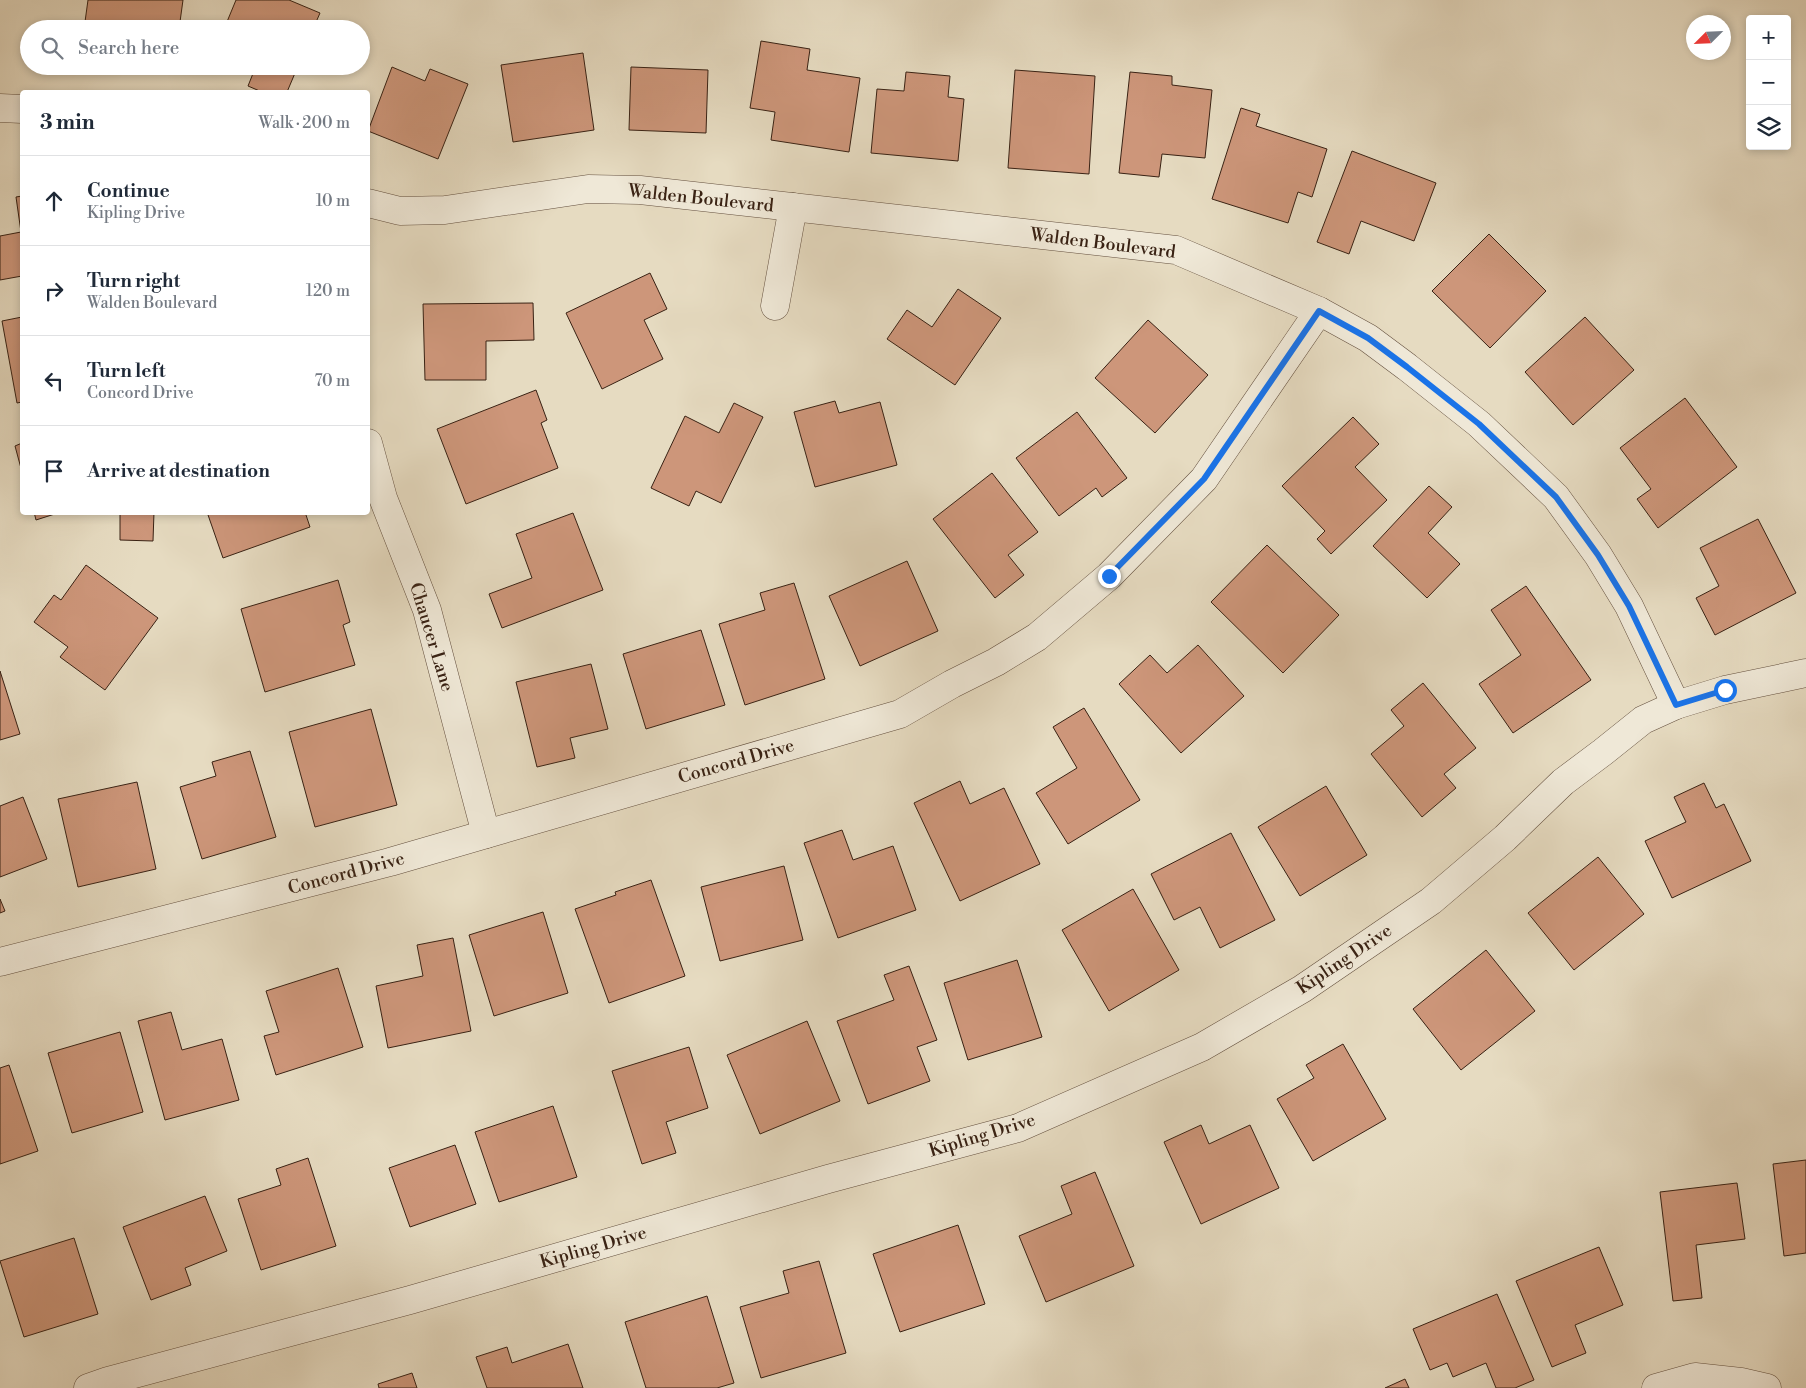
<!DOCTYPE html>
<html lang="en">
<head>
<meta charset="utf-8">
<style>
	:root { --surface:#fff; --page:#f6f6f7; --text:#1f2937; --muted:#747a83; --line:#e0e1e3 }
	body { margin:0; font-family:"Libre Bodoni",serif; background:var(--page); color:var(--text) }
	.controls { position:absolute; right:15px; top:15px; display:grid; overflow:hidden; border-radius:5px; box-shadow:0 2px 8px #0003 }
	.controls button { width:45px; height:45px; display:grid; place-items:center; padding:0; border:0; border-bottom:1px solid var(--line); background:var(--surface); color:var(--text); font:25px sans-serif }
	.compass { position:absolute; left:1686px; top:15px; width:45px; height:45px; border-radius:50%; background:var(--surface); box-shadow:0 2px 8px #0003; rotate:246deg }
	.stop { position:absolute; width:15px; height:15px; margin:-11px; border:4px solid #1a73e8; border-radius:50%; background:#fff }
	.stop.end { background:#1a73e8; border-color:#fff; box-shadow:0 1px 5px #0008 }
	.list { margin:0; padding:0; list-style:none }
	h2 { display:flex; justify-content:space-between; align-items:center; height:65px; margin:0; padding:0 20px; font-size:21px }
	h2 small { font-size:16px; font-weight:400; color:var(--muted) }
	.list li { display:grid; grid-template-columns:32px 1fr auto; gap:15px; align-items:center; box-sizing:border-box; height:90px; padding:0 20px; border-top:1px solid var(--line) }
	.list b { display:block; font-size:19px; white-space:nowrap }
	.list p { margin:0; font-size:16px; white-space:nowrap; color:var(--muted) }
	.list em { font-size:16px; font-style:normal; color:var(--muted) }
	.icon { flex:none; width:28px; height:28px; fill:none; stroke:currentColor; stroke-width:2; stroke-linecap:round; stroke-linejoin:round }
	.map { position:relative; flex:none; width:1806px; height:1388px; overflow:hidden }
	.search { position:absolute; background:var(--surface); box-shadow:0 2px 8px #0003; left:20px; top:20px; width:350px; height:55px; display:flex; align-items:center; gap:12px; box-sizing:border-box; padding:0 18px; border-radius:28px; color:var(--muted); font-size:19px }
	.panel { position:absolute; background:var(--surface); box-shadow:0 2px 8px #0003; left:20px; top:90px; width:350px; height:425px; border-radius:5px }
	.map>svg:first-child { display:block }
</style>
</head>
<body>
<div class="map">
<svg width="1806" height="1388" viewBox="0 0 1806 1388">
	<rect width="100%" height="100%" fill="#e6dbc1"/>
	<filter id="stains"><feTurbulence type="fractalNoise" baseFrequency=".004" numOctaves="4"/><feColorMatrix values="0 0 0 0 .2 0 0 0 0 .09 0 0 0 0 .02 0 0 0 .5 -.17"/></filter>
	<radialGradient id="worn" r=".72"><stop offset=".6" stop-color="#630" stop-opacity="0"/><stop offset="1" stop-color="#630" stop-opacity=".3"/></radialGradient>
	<g fill="#cd967a" stroke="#392214">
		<path d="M88 0H183L179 29H84Z"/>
		<path d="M236 0H289L320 13 313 29H224Z"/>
		<path d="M761 41 810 49 807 70 860 78 849 152 771 140 775 112 750 108Z"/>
		<path d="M583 53 594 130 513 142 501 65Z"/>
		<path d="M140 66H159V69Z"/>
		<path d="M256 66H298L287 92H262L248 86Z"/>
		<path d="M392 67 425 81 430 69 468 84 438 159 368 131Z"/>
		<path d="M631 67 708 70 706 133 629 130Z"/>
		<path d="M1015 70 1095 76 1089 174 1008 168Z"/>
		<path d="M906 72 950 76 948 97 964 99 958 161 871 153 877 89 904 91Z"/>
		<path d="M1130 72 1172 76V85L1212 90 1205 158 1162 154 1159 177 1119 173Z"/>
		<path d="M1241 108 1260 114 1256 126 1327 149 1312 197 1298 192 1288 223 1212 199Z"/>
		<path d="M1352 151 1436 183 1414 241 1361 221 1349 254 1317 242Z"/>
		<path d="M22 196V276L0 280V236L21 232 16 197Z"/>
		<path d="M1489 234 1546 291 1490 348 1432 291Z"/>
		<path d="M650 273 667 309 644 320 663 359 602 389 566 313Z"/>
		<path d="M958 289 1001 318 955 385 887 339 907 310 932 327Z"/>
		<path d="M533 303 534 340 486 341V380H425L423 304Z"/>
		<path d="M22 317V402L17 403 2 321Z"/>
		<path d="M1585 317 1634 370 1573 425 1525 372Z"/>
		<path d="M1148 320 1208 375 1155 433 1095 378Z"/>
		<path d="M536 390 547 420 541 423 558 468 466 504 437 429Z"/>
		<path d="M1685 398 1737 467 1658 528 1637 499 1651 489 1620 448Z"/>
		<path d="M835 401 839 413 880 402 897 465 815 487 794 412Z"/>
		<path d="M734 403 763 417 721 503 696 491 689 506 651 488 685 416 719 433Z"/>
		<path d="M1077 412 1127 478 1102 497 1096 488 1059 516 1016 458Z"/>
		<path d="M1353 417 1379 444 1355 467 1387 500 1331 554 1317 539 1325 531 1282 486Z"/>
		<path d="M22 443V472L15 446Z"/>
		<path d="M992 473 1038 532 1008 555 1024 575 995 598 933 519Z"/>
		<path d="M1429 486 1452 507 1428 533 1460 564 1427 598 1373 546Z"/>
		<path d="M34 512H61L36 520Z"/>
		<path d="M120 512H154L153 541 120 540Z"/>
		<path d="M207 512H305L310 527 223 558Z"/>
		<path d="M573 513 603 590 502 628 489 594 532 578 516 534Z"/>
		<path d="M1758 519 1796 593 1715 635 1696 598 1719 586 1700 548Z"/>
		<path d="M1267 545 1339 615 1283 673 1211 602Z"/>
		<path d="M907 561 938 631 860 666 829 596Z"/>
		<path d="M86 565 158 618 105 690 60 657 68 647 34 622 54 595 61 600Z"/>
		<path d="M338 580 350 622 343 625 355 665 265 692 241 609Z"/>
		<path d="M794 583 825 679 745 705 719 624 765 610 760 593Z"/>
		<path d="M1526 586 1591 680 1513 733 1479 684 1521 655 1491 610Z"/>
		<path d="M701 630 725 705 646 729 623 654Z"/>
		<path d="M1198 645 1244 696 1181 753 1119 684 1150 655 1167 673Z"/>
		<path d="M591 664 608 729 570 738 575 758 537 767 516 682Z"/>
		<path d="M0 671 20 734 0 740Z"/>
		<path d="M1423 683 1476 748 1444 774 1456 788 1422 817 1371 754 1404 726 1391 710Z"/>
		<path d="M1084 708 1140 800 1068 844 1036 793 1077 768 1053 727Z"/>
		<path d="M371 709 397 805 315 827 289 732Z"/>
		<path d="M250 751 276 837 202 859 180 787 216 776 212 762Z"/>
		<path d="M960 781 970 804 1004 788 1040 864 960 901 914 803Z"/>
		<path d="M137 782 156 869 78 887 58 799Z"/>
		<path d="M1704 783 1716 808 1724 804 1751 861 1672 898 1645 841 1686 822 1674 797Z"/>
		<path d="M1326 786 1367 855 1300 896 1258 827Z"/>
		<path d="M23 797 47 859 0 877V806Z"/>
		<path d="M842 830 853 860 893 846 916 910 838 938 804 843Z"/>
		<path d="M1231 833 1275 920 1220 948 1200 907 1174 920 1151 874Z"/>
		<path d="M1598 857 1644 914 1574 970 1528 913Z"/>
		<path d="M784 866 803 940 720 961 701 887Z"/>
		<path d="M651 880 685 976 609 1003 575 909 616 895 615 892Z"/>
		<path d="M1133 889 1179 970 1109 1011 1062 930Z"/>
		<path d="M0 899 5 911 0 913Z"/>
		<path d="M543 912 568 993 494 1016 469 935Z"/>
		<path d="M453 938 471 1031 388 1048 376 986 423 976 417 945Z"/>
		<path d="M1486 950 1535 1011 1461 1070 1413 1009Z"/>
		<path d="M1017 960 1042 1037 968 1060 944 983Z"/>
		<path d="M909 966 937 1040 917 1047 930 1081 868 1104 837 1021 894 1000 884 975Z"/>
		<path d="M338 968 363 1047 276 1075 264 1036 279 1032 266 991Z"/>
		<path d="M171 1012 182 1050 222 1039 239 1100 165 1120 138 1021Z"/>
		<path d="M807 1021 840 1101 760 1134 727 1055Z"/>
		<path d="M120 1032 143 1112 72 1133 48 1053Z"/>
		<path d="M1343 1044 1386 1119 1313 1161 1277 1099 1314 1078 1306 1065Z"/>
		<path d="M689 1047 708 1108 666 1122 676 1153 642 1164 612 1071Z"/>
		<path d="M9 1065 38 1151 0 1164V1068Z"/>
		<path d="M553 1106 577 1177 499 1202 475 1132Z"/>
		<path d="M1201 1125 1209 1144 1250 1125 1279 1188 1201 1224 1164 1142Z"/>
		<path d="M455 1145 476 1204 410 1227 389 1168Z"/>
		<path d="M308 1158 336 1246 261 1270 238 1199 281 1185 276 1169Z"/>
		<path d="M1806 1160V1253L1784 1256 1773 1164Z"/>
		<path d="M1095 1172 1134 1266 1046 1302 1019 1236 1072 1214 1061 1186Z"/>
		<path d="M1737 1183 1745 1239 1696 1245 1702 1298 1673 1301 1660 1192Z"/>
		<path d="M205 1196 227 1251 185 1268 191 1285 151 1300 123 1227Z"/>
		<path d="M958 1225 985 1304 900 1332 873 1254Z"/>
		<path d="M74 1238 98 1314 24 1337 0 1261Z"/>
		<path d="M1599 1247 1623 1305 1575 1325 1586 1353 1552 1367 1516 1281Z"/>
		<path d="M819 1261 846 1353 761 1378 740 1307 789 1293 783 1271Z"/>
		<path d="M1497 1294 1534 1380 1515 1388H1496L1486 1363 1453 1377 1447 1363 1430 1370 1413 1329Z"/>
		<path d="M707 1296 734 1383 717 1388H646L625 1322Z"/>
		<path d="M568 1344 583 1388H487L476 1357 507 1347 512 1363Z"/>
		<path d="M412 1373 417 1388H379L378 1384Z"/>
		<path d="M1405 1379 1409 1388H1385Z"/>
	</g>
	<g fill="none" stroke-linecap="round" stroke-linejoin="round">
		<defs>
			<g id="street">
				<path d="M0 108 22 109"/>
				<path d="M368 203 400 211 445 210 588 189 640 190 1176 250 1319 311 1368 338 1407 367 1479 424 1556 497 1598 555 1629 606 1676 705"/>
				<path d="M775 306 793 207"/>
				<path d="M368 443 383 498 427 610 486 834"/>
				<path d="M0 962 390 862 900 714 952 684 996 662 1037 637 1109 576 1204 479 1319 311"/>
				<path d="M88 1388 108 1381 410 1300 828 1179 1018 1128 1202 1047 1302 989 1431 901 1505 838 1563 782 1603 752 1643 720 1676 705 1725 690 1806 673"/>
				<path d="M1656 1388 1695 1377 1741 1382 1767 1388"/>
			</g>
		</defs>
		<use href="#street" stroke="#64503f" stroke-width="29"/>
		<use href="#street" stroke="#efe8d7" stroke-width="28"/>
	</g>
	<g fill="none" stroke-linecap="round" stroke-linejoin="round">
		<path stroke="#1a73e8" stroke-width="6" d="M1109 576 1204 479 1319 311 1368 338 1407 367 1479 424 1556 497 1598 555 1629 606 1676 705 1725 690"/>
	</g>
	<g text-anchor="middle" stroke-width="4.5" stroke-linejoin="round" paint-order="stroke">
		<g font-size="18" fill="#392214" stroke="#efe8d7">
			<text transform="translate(701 198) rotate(6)" y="6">Walden Boulevard</text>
			<text transform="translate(1103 243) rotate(7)" y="6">Walden Boulevard</text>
			<text transform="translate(432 637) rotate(73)" y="6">Chaucer Lane</text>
			<text transform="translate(736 761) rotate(-16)" y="6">Concord Drive</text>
			<text transform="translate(346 873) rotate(-15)" y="6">Concord Drive</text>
			<text transform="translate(1344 959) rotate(-34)" y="6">Kipling Drive</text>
			<text transform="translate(982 1135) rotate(-17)" y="6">Kipling Drive</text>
			<text transform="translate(593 1247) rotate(-16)" y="6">Kipling Drive</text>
		</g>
	</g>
	<rect width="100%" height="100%" filter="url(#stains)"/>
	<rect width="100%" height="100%" fill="url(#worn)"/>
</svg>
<div class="controls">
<button>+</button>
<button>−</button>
<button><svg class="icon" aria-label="layers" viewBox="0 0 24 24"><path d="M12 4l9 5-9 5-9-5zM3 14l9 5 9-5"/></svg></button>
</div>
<svg class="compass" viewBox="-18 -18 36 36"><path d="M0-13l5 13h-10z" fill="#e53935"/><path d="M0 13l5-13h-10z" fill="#747a83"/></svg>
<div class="stop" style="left:1725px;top:690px"></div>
<div class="stop end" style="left:1109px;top:576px"></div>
<div class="search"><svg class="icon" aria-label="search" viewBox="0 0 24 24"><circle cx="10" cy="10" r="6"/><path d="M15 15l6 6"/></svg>Search here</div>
<section class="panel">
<h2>3 min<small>Walk · 200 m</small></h2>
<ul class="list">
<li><svg class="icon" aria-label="ahead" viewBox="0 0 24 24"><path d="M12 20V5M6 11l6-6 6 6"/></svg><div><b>Continue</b><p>Kipling Drive</p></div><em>10 m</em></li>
<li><svg class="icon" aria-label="right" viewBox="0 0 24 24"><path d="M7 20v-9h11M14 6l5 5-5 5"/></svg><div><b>Turn right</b><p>Walden Boulevard</p></div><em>120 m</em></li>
<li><svg class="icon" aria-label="left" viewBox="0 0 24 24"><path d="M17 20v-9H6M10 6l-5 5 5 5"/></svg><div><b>Turn left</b><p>Concord Drive</p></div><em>70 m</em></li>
<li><svg class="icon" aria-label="arrive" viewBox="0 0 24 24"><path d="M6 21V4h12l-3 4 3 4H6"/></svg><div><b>Arrive at destination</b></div></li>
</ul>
</section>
</div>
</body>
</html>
